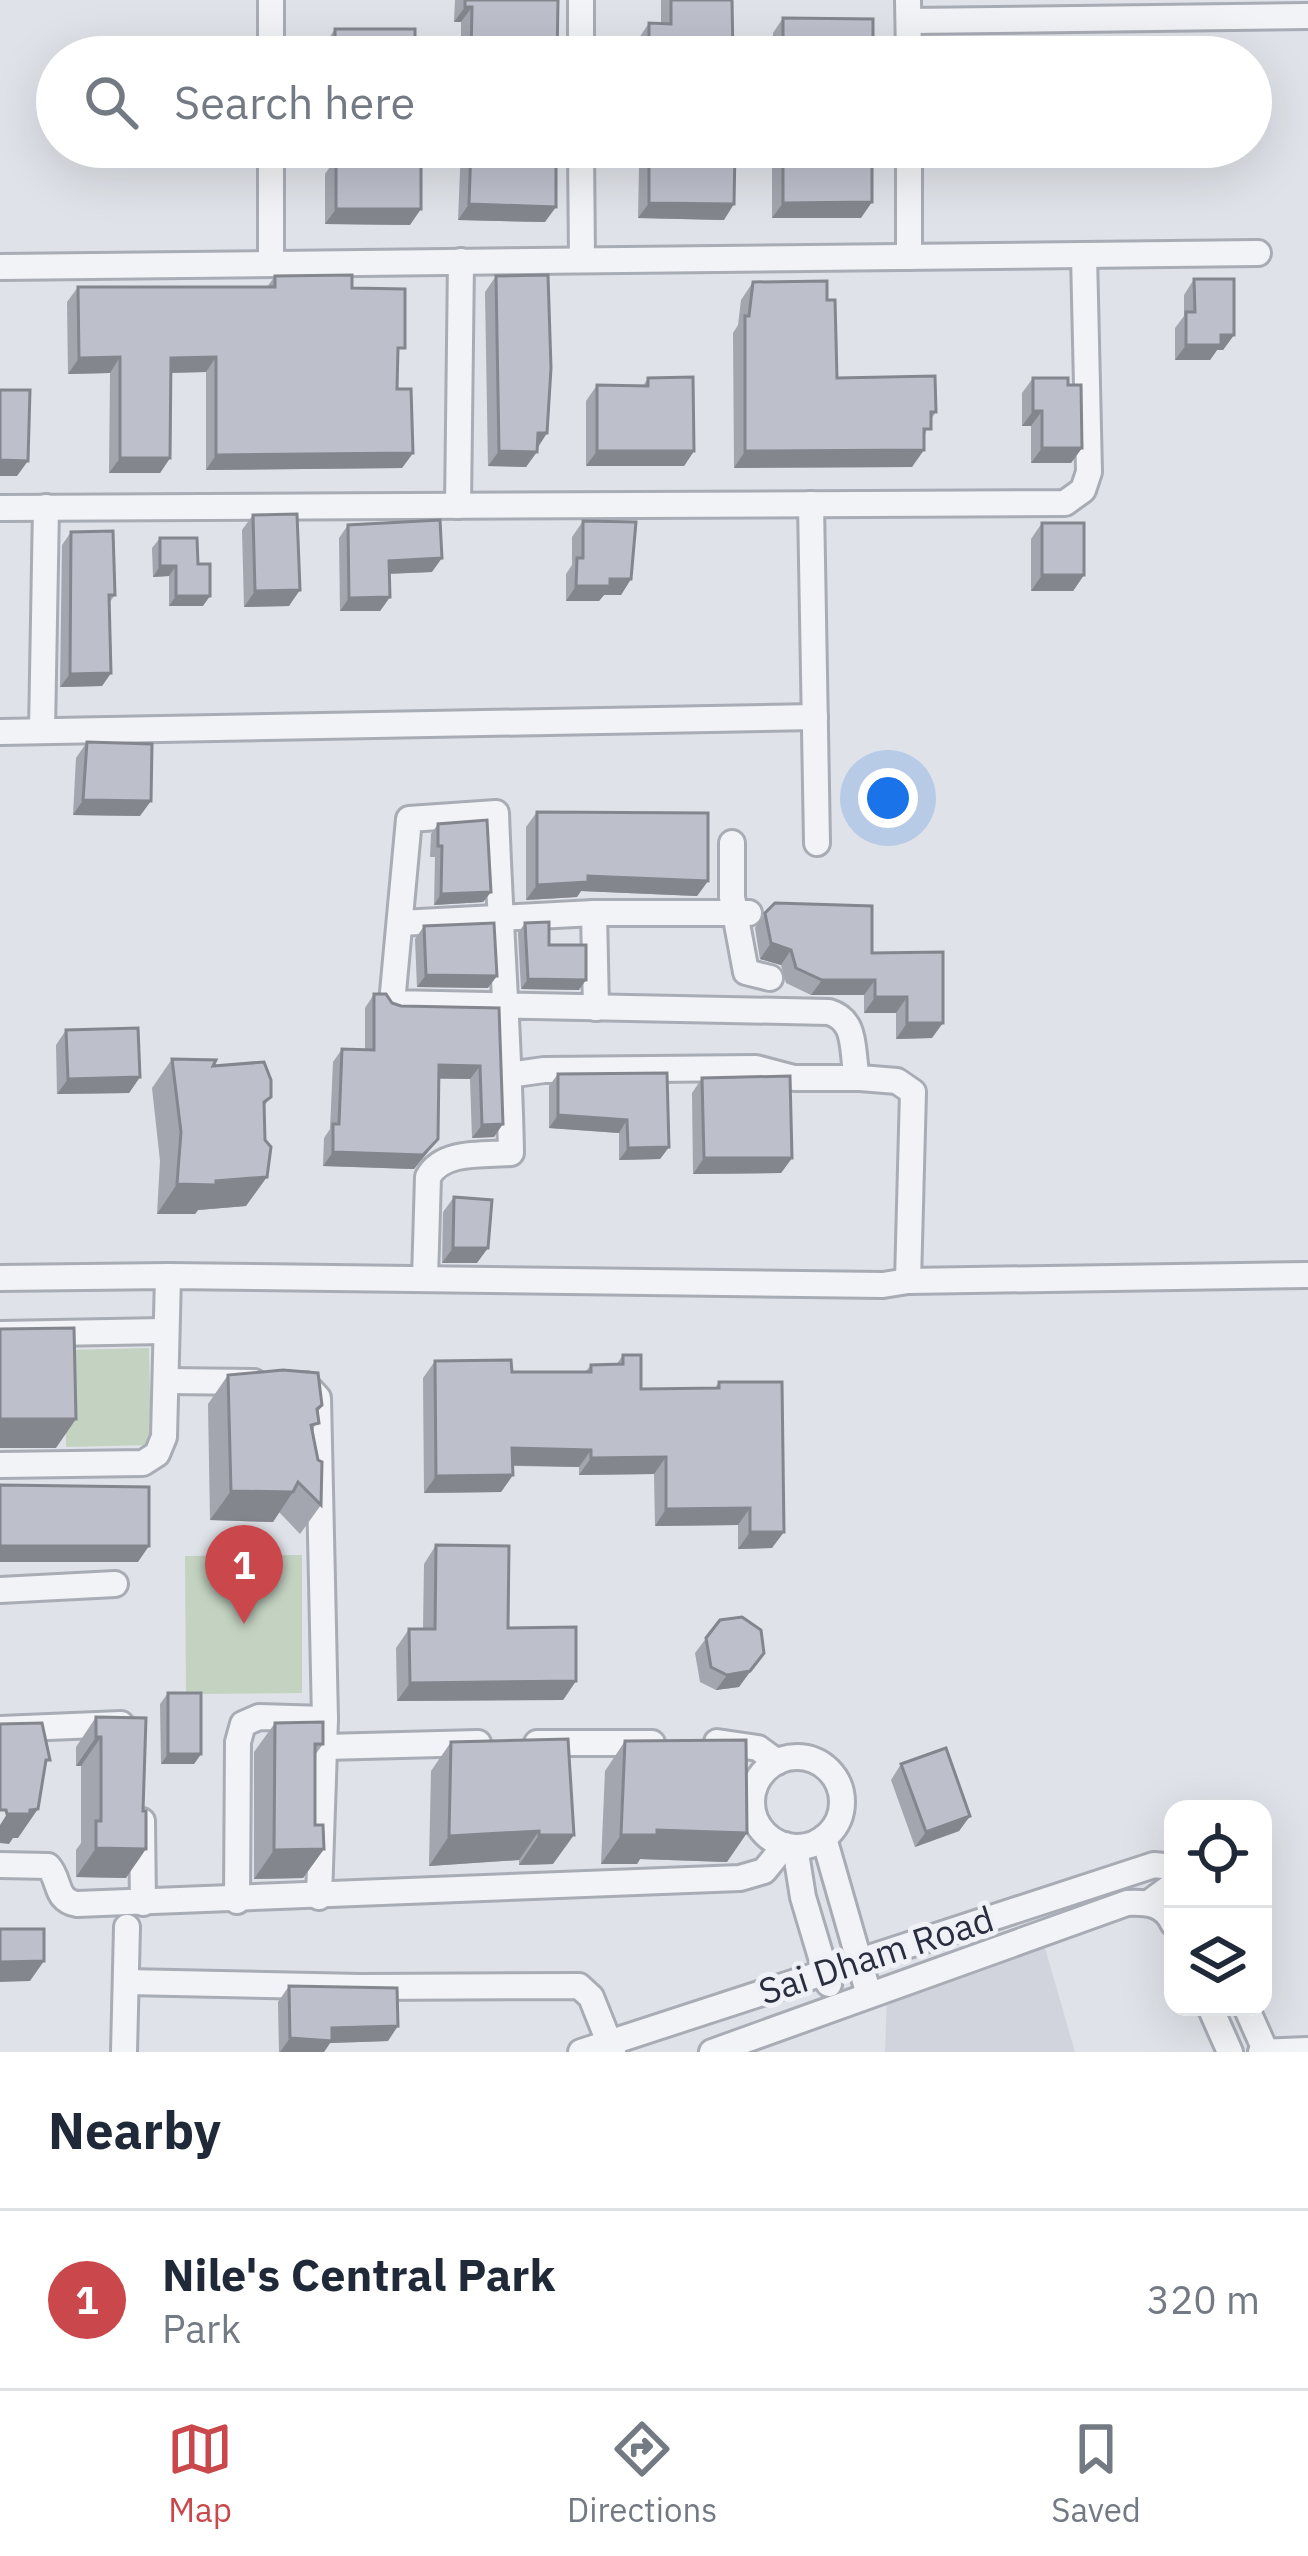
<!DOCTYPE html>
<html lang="en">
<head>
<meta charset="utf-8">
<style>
	:root { --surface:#fff; --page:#f2f2f3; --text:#1f2937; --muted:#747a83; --line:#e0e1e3; --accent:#ca474b }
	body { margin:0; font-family:"IBM Plex Sans",sans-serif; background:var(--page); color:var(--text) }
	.controls { position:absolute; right:36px; bottom:36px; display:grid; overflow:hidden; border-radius:24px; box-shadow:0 12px 48px #0002 }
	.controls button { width:108px; height:108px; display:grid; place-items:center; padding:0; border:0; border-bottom:3px solid var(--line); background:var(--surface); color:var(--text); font:60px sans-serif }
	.you { position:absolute; left:888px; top:798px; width:42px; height:42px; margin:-30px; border:9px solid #fff; border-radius:50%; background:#1a73e8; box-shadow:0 0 0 18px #1a73e833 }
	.badge { display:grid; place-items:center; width:78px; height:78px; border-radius:50%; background:var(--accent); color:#fff; font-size:39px; font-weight:700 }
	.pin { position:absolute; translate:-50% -99px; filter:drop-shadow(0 3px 6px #0008) }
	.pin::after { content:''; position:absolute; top:63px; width:42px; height:36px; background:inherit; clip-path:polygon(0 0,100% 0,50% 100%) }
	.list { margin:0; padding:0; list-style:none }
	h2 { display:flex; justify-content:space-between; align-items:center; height:156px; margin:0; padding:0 48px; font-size:51px }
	h2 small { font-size:39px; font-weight:400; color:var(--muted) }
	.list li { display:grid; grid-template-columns:78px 1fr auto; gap:36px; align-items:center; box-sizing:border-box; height:180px; padding:0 48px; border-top:3px solid var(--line) }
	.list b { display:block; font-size:45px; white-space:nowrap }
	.list p { margin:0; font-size:39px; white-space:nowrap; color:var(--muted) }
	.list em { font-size:39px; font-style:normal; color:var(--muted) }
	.icon { flex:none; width:66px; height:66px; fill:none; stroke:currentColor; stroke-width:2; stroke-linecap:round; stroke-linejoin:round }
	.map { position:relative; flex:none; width:1308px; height:2052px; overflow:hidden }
	.search { position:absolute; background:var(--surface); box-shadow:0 12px 48px #0002; left:36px; right:36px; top:36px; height:132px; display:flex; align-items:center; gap:30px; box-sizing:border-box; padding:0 42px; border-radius:66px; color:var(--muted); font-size:45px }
	.sheet { height:336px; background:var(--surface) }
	nav { display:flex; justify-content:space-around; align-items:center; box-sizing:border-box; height:168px; border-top:3px solid var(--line); background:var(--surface); font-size:33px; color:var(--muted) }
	nav a { display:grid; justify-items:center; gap:6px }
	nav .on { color:var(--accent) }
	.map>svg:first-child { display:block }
</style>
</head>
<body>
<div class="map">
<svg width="1308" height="2052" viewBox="0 0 1308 2052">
	<rect width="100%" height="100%" fill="#dfe2e8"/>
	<path fill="#d1d4dd" d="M1043 1941 1075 2052H885L887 1995Z"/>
	<g fill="#c3d2c1">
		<path d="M149 1348 151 1445 66 1447 64 1350Z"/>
		<path d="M302 1555V1693L186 1694 185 1556Z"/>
	</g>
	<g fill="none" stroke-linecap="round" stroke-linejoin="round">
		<defs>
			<g id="minor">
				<path d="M581 0V57"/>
				<path d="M908 0 909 57"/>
				<path d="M909 21 1308 16"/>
				<path d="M271 57V0"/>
				<path d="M581 147 582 260"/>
				<path d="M909 147V257"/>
				<path d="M271 264V147"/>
				<path d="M0 267 1258 253"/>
				<path d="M811 504 817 843"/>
				<path d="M458 506 461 261"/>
				<path d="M0 508 1065 503 1083 490 1089 472 1084 255"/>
				<path d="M42 731 46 507"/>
				<path d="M0 732 815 717"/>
				<path d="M732 843V897L746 972 770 978"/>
				<path d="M594 913 596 1008"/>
				<path d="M400 923 594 913H749"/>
				<path d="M508 1075 544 1070 756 1068 794 1078H860"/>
				<path d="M0 1278 168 1276 883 1285 908 1281 1308 1275"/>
				<path d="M425 1279 428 1177C442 1150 484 1155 511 1153 509 1040 500 927 496 813L409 819 392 1003 829 1012C856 1020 852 1047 856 1072L860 1078 897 1081 913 1092 908 1281"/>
				<path d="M0 1334 164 1331"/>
				<path d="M166 1381 254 1382"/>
				<path d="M306 1385 318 1398 325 1719 319 1897"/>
				<path d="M0 1465 143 1463 157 1454 164 1437 168 1276"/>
				<path d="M0 1590 115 1584"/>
				<path d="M0 1729 121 1724"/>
				<path d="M717 1742 758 1748 777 1762"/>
				<path d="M537 1743H652"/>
				<path d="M325 1747 478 1743"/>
				<circle cx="797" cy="1802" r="45"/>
				<path d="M142 1821 143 1903"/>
				<path d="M824 1838 869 1995"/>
				<path d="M795 1847 803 1897 829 1984"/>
				<path d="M0 1865 48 1866C61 1880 54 1900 77 1904L740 1878 764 1871 785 1845"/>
				<path d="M237 1901 238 1742 243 1724 259 1717 325 1719"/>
				<path d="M1150 1902 1173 1885"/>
				<path d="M127 1982 361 1987 579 1986 591 1997 613 2052"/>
				<path d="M1210 2007 1230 2052"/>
				<path d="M1246 2007 1266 2052"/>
				<path d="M124 2052 127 1927"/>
				<path d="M581 2052 1154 1865 1173 1867"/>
				<path d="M712 2052 1127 1903C1146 1902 1164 1903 1173 1923"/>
				<path d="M1261 2052 1308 2050"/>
			</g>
		</defs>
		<use href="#minor" stroke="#a8acb5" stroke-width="30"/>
		<use href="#minor" stroke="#f2f3f6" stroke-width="24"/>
	</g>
	<g fill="#a3a5af">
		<path d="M455 0H558L557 57H461V22H454Z"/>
		<path d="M661 0H732L733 57H639V38L649 23H661Z"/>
		<path d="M783 18 873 57H773V33Z"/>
		<path d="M335 29 415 57H325V44Z"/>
		<path d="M461 147H556L545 222 458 220Z"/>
		<path d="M772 147H872L861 218H772Z"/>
		<path d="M649 152 724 220 638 218 639 167Z"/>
		<path d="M336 158 410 225 325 224V174Z"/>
		<path d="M275 276 352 288 398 358 397 389 413 453 402 468 206 470V372L171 373 170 458 160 473H109L110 373 68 374 67 302 78 287H267Z"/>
		<path d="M496 276 547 433 526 467 488 466 485 292Z"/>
		<path d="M1194 279 1234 335 1223 350H1217L1210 360H1175V328L1184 316V295Z"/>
		<path d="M753 282 827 300 837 378 936 412 931 419 912 467 734 468 733 333 738 325 741 300Z"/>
		<path d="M648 378 694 451 684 466H586V401L597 385 643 386Z"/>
		<path d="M1033 378 1082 448 1071 463H1031V426H1022V393Z"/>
		<path d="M253 515 289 606 244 607 242 530Z"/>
		<path d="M583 521 631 579 621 595H604L599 601H566V574L572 565V537Z"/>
		<path d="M1042 523 1084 575 1073 591H1031V539Z"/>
		<path d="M348 525 432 572 389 574 390 597 380 611H340L339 538Z"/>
		<path d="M71 532 115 595 109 603 111 673 102 686 60 687 62 545Z"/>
		<path d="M160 538 198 564 203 606H169V576L153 577 152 548Z"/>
		<path d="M87 742 140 816 73 815 76 758Z"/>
		<path d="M537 812 708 881 697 896 581 891 577 897 526 900V827Z"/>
		<path d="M438 824 491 892 483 902 434 905 435 857H430L431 834Z"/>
		<path d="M765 913 872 953 943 952 932 1038 896 1039V1013H864V995H811L786 983 781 965 760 959 755 928Z"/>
		<path d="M525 923 549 945 579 990 521 989 518 933Z"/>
		<path d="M424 926 488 988 417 987 415 939Z"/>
		<path d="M374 994 401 1006 499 1008 494 1137 472 1138 470 1079H439L428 1152 414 1169 323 1166 324 1138 330 1129 333 1062 342 1049 365 1050V1008Z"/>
		<path d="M66 1030 140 1077 129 1093 57 1094 56 1045Z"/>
		<path d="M172 1059 271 1097 264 1106 246 1206 198 1210 195 1214H157L160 1161 152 1088Z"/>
		<path d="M558 1074 669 1147 660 1159 619 1160V1133L549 1128V1086Z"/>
		<path d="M702 1078 792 1158 781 1173 693 1174 692 1093Z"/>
		<path d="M454 1197 477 1263H442L443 1212Z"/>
		<path d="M623 1355 641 1389 715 1388 719 1382 772 1548 738 1549V1525L655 1526 654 1474 579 1475V1467L513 1466V1475L501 1492 424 1493 423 1378 435 1361 512 1372H585L591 1365H616Z"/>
		<path d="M228 1375 322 1405 318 1412 313 1432 321 1505 300 1534 279 1512 273 1522 210 1520 208 1404Z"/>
		<path d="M436 1545 508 1628 576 1681 563 1700 397 1701 396 1648 409 1629H423L424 1564Z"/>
		<path d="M720 1620 739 1687 716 1690 700 1682 695 1653Z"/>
		<path d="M168 1693 201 1754 194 1764H161L160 1704Z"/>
		<path d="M96 1717 146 1718 126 1878 76 1877V1850L81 1843V1766H76V1747Z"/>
		<path d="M275 1723 323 1744 315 1755V1825L324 1849 303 1878 254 1879V1752Z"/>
		<path d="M568 1739 553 1864 519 1865V1860L429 1866 431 1771 451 1742Z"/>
		<path d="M625 1741 727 1862 640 1859 637 1864H601L605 1771Z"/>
		<path d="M901 1764 970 1816 959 1831 915 1847 891 1780Z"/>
		<path d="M289 1986 388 2041 330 2043 324 2052H279L278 2002Z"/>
	</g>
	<g fill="#84868e">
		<path d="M465 7H472L461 22H454Z"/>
		<path d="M872 202 861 218H772L783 203Z"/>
		<path d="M649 203 734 204 724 220 638 218Z"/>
		<path d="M469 204 556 207 545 222 458 220Z"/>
		<path d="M336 209H421L410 225 325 224Z"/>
		<path d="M1221 335H1234L1223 350H1217L1210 360H1175L1186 345Z"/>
		<path d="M120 357 110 373 68 374 79 358Z"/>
		<path d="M216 357 206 372 160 373 171 358Z"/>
		<path d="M1033 411H1042L1031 426H1022Z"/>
		<path d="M538 433H547L537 448Z"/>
		<path d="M1042 448H1082L1071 463H1031Z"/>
		<path d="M924 450 912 467 734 468 745 451Z"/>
		<path d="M499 451 537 452 526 467 488 466Z"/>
		<path d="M597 451H694L684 466H586Z"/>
		<path d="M413 453 402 468 206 470 216 455Z"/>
		<path d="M120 458H170L160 473H109Z"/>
		<path d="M0 460 28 461 17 476H0Z"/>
		<path d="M442 558 432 572 380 574 389 561Z"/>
		<path d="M160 566H176L169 576 153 577Z"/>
		<path d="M1042 575H1084L1073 591H1031Z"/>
		<path d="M610 579H631L621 595H604L599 601H566L576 586Z"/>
		<path d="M300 590 289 606 244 607 255 591Z"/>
		<path d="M176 596H210L203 606H169Z"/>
		<path d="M390 597 380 611H340L349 598Z"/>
		<path d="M111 673 102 686 60 687 70 674Z"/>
		<path d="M83 800 151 801 140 816 73 815Z"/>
		<path d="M588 876 708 881 697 896 581 891 577 897 526 900 537 885Z"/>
		<path d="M491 892 483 902 434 905 441 894Z"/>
		<path d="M771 943 791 950 781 965 760 959Z"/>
		<path d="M426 975 497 976 488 988 417 987Z"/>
		<path d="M528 979 586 980 579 990 521 989Z"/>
		<path d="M822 980H875L864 995H811Z"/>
		<path d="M875 997H907L896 1013H864Z"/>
		<path d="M907 1023H943L932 1038 896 1039Z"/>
		<path d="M439 1065 480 1066 470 1079 430 1078Z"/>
		<path d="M140 1077 129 1093 57 1094 68 1079Z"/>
		<path d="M558 1115 627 1120 619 1133 549 1128Z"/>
		<path d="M503 1124 494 1137 472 1138 482 1125Z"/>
		<path d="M438 1139 414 1169 323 1166 333 1152Z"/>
		<path d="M669 1147 660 1159 619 1160 628 1148Z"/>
		<path d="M704 1158H792L781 1173 693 1174Z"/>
		<path d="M267 1177 246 1206 198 1210 195 1214H157L177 1184Z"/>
		<path d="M453 1248H488L477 1263H442Z"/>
		<path d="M0 1419H76L56 1448H0Z"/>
		<path d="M512 1448 591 1450 579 1467 501 1465Z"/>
		<path d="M666 1457 654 1474 579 1475 591 1458Z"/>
		<path d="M513 1475 501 1492 424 1493 436 1476Z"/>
		<path d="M231 1491 293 1492 273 1522 210 1520Z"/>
		<path d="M750 1508 738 1525 655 1526 666 1509Z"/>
		<path d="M750 1532H784L772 1548 738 1549Z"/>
		<path d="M0 1546H149L138 1562H0Z"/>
		<path d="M753 1668 739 1687 716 1690 727 1675Z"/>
		<path d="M576 1681 563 1700 397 1701 410 1683Z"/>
		<path d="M96 1737H101L81 1766H76Z"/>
		<path d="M168 1754H201L194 1764H161Z"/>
		<path d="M38 1809 18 1838H13L9 1844 0 1843V1825L7 1814Z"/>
		<path d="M970 1816 959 1831 915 1847 926 1832Z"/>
		<path d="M657 1830 747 1833 727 1862 640 1859 637 1864H601L621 1835Z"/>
		<path d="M539 1831 519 1860 429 1866 449 1836Z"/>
		<path d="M539 1835H574L553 1864 519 1865Z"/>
		<path d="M96 1848 146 1849 126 1878 76 1877Z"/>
		<path d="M324 1849 303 1878 254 1879 274 1850Z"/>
		<path d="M44 1961 30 1981 0 1982V1962Z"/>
		<path d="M398 2026 388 2041 330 2043 324 2052H280L290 2038 332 2028Z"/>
	</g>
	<g fill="#bdc0cb" stroke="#84868e" stroke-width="3">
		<path d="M465 0H558L557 57H471L472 7H465Z"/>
		<path d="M671 0H732L733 57H649V23L671 24Z"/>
		<path d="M783 18 873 19V57H783Z"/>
		<rect x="335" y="29" width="80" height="28"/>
		<path d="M471 147H556V207L469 204Z"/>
		<path d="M783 147H872V202L783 203Z"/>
		<path d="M735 149 734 204 649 203V152Z"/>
		<path d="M336 158 421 159V209H336Z"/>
		<path d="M352 275V288L405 289V348H398L397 389H411L413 453 216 455V357L171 358 170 458H120V357L79 358 78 287H275V276Z"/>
		<path d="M548 275 551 368 547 433H538L537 452 499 451 496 276Z"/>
		<path d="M1194 279H1234V335H1221V345H1186V312H1195Z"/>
		<path d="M827 281V300H835L837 378 935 376 936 412H931V429H924V450L745 451V316H749L753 282Z"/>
		<path d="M693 377 694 451H597V385L648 386V378Z"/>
		<path d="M1033 378H1068V385H1081L1082 448H1042V411H1033Z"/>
		<path d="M0 390H30L28 461 0 460Z"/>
		<path d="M297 514 300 590 255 591 253 515Z"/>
		<path d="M440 520 442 558 389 561 390 597 349 598 348 525Z"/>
		<path d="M583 521 636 522 631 579H610V586H576L577 558H583Z"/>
		<rect x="1042" y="523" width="42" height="52"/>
		<path d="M113 531 115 595H109L111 673 70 674 71 532Z"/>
		<path d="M160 538H197L198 564H210V596H176V566H160Z"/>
		<path d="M87 742 152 744 151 801 83 800Z"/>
		<path d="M537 812 708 813V881L588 876V882L537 885Z"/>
		<path d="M487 820 491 892 441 894 442 846H438V824Z"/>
		<path d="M775 903 872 906V953L943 952V1023H907V997H875V980H822L796 968 791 950 771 943 765 913Z"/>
		<path d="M549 922V945H586V980L528 979 525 923Z"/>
		<path d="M494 923 497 976 426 975 424 926Z"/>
		<path d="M374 994H386L392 1003 401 1006 499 1008 503 1124 482 1125 480 1066 439 1065 438 1139 423 1155 333 1152V1124H339L342 1049 374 1050Z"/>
		<path d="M138 1028 140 1077 68 1079 66 1030Z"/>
		<path d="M172 1059 216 1060 213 1066 264 1062 271 1080V1097L264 1102 265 1140 271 1147 267 1177 216 1181V1185L177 1184 181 1132Z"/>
		<path d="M667 1073 669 1147 628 1148 627 1120 558 1115V1074Z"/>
		<path d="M790 1076 792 1158H704L702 1078Z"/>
		<path d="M454 1197 492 1200 488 1248H453Z"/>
		<path d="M74 1328 76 1419H0V1329Z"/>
		<path d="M623 1355H641V1389L719 1388V1382H782L784 1532H750V1508L666 1509V1457L591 1458V1450L512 1448 513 1475 436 1476 435 1361 511 1360 512 1372H591V1365L623 1364Z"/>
		<path d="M283 1370 318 1373 322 1405 317 1409 319 1423 311 1425 318 1460 322 1462 321 1505 298 1482 293 1492 231 1491 228 1375Z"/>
		<path d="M0 1485 149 1487V1546H0Z"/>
		<path d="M436 1545 509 1546 508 1628 576 1627V1681L410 1683 409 1629H435Z"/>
		<path d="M742 1617 761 1630 764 1653 750 1671 727 1675 711 1667 706 1638 720 1620Z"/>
		<rect x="168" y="1693" width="33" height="61"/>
		<path d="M96 1717 146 1718 143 1811H146V1849L96 1848V1821H101V1737H96Z"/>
		<path d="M323 1722V1744H315V1825H323L324 1849 274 1850 275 1723Z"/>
		<path d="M42 1723 50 1760H46L38 1809 30 1810V1814H7L6 1810H0V1724Z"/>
		<path d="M568 1739 574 1835H539V1831L449 1836 451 1742Z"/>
		<path d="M746 1740 747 1833 657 1830V1835H621L625 1741Z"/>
		<path d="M946 1748 970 1816 926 1832 901 1764Z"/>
		<path d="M0 1929H44V1961L0 1962Z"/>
		<path d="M289 1986 397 1988 398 2026 332 2028V2041L290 2038Z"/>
	</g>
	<g text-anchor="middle" stroke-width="10" stroke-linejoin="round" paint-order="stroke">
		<g font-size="36" fill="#292e3f" stroke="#eff1f6">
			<text transform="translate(876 1955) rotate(-18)" y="13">Sai Dham Road</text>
		</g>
	</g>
</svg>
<div class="controls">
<button><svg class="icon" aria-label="locate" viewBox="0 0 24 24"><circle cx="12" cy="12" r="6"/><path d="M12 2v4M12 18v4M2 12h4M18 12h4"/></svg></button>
<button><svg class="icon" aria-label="layers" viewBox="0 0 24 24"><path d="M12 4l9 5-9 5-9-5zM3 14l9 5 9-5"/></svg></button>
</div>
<div class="you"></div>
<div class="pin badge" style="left:244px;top:1624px">1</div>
<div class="search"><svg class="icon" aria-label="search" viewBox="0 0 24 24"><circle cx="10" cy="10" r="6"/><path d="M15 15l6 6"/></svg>Search here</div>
</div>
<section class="sheet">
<h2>Nearby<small></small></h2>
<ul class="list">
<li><span class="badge">1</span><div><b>Nile's Central Park</b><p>Park</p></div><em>320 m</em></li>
</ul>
</section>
<nav>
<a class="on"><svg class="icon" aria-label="map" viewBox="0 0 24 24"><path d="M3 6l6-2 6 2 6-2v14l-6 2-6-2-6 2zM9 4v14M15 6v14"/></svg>Map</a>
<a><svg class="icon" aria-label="directions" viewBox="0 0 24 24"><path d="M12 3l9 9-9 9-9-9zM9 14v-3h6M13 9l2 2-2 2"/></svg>Directions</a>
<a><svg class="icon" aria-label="saved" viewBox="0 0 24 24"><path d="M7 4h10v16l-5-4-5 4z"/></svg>Saved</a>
</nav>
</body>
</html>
